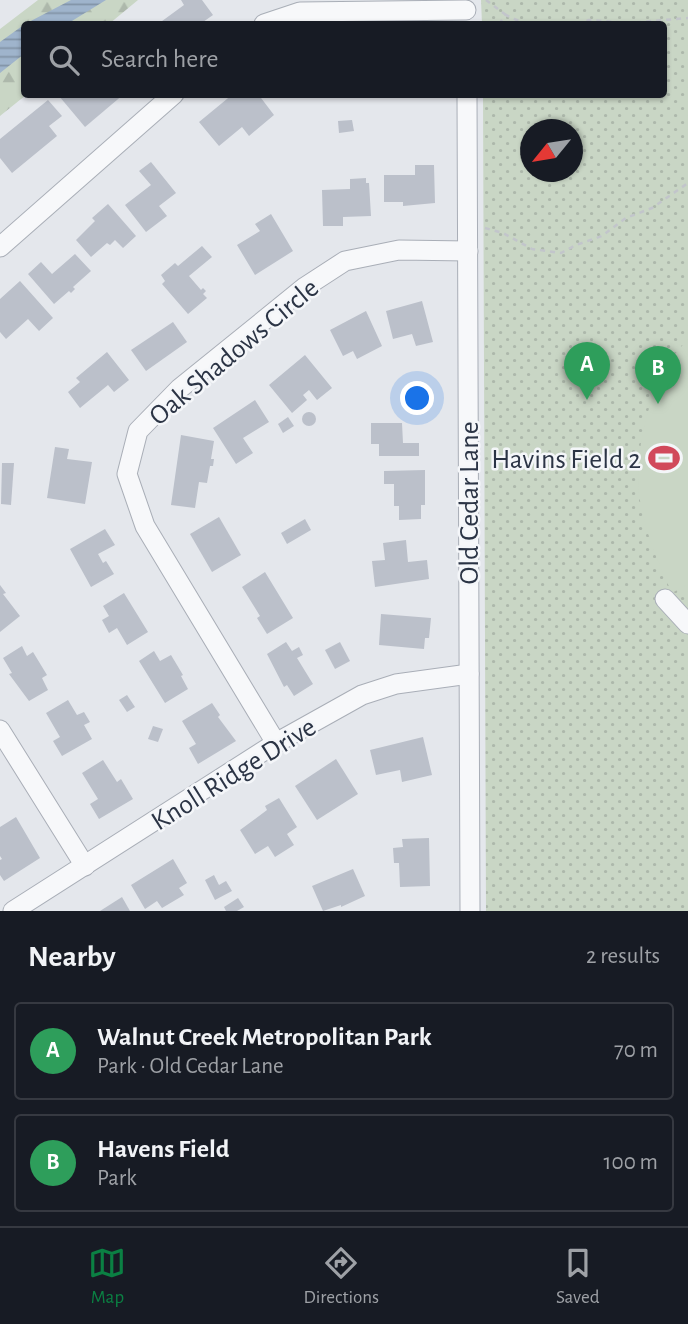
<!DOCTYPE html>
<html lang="en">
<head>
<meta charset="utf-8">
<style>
	:root { --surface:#171b24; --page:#20242c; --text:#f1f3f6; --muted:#9ea1a6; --line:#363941; --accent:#0b8043 }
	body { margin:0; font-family:"Alegreya Sans",sans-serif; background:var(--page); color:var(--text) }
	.compass { position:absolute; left:520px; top:119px; width:63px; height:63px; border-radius:50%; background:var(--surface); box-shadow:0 2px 5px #0004; rotate:240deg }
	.you { position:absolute; left:418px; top:399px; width:24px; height:24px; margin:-18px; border:5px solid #fff; border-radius:50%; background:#1a73e8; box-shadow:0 0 0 10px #1a73e833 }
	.badge { display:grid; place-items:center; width:46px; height:46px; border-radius:50%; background:var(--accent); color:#fff; font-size:23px; font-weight:700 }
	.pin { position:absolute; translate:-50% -58px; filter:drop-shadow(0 2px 4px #0008) }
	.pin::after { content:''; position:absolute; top:37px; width:24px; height:21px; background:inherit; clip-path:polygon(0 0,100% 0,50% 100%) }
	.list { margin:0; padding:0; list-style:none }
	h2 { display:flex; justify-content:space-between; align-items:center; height:91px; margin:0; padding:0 28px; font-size:30px }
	h2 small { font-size:23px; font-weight:400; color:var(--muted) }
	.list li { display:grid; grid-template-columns:46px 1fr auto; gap:21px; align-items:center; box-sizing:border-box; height:98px; margin:0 14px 14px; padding:0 14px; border:2px solid var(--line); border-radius:7px }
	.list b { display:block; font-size:26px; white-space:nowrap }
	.list p { margin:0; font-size:23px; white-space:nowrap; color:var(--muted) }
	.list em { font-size:23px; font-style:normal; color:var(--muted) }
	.icon { flex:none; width:38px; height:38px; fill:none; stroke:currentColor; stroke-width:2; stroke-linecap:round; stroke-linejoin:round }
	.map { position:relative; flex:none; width:688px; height:911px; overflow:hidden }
	.search { position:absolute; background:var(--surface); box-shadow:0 2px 5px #0004; left:21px; right:21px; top:21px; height:77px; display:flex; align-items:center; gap:18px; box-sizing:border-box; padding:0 24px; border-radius:7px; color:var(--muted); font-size:26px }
	.sheet { height:315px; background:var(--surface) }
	nav { display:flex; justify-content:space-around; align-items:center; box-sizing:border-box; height:98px; border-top:2px solid var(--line); background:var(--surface); font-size:19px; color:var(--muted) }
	nav a { display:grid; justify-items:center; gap:4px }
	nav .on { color:var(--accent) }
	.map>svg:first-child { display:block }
</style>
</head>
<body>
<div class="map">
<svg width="688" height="911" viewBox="0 0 688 911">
	<defs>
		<pattern id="forest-firs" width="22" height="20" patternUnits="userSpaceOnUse" patternTransform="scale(1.75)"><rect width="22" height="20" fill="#c9d6c5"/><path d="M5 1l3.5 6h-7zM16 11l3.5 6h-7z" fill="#adb8ab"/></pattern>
		<pattern id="park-dots" width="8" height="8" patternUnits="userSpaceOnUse" patternTransform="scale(1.75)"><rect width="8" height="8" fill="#c9d6c5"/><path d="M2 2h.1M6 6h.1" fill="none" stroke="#adb8ab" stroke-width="1.8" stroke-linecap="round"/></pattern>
		<pattern id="water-rules" width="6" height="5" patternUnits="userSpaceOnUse" patternTransform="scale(1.75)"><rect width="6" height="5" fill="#9fb4cc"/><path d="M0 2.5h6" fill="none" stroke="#8293a7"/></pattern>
	</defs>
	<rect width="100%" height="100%" fill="#e4e7ec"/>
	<path fill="url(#forest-firs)" d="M38 0H138L109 24H24L26 95 0 116V29Z"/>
	<path fill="url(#park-dots)" fill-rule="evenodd" d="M481 0H688V911H486L483 95 664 94V24H482ZM530 130H572V172H530Z"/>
	<path fill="#c9d6c5" d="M688 339V584L672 593C658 563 646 534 640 501 633 459 647 396 671 360 675 353 682 346 688 339Z"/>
	<path fill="url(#water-rules)" d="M71 0H106L67 24H24V54L0 73V42L25 24Z"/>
	<g fill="#bbc0ca">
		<path d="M181 0H202L213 15 203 22 205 24H158L184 5Z"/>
		<path d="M61 94H124L85 127 59 96Z"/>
		<path d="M233 94H258L274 115 249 136 242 127 219 146 199 122Z"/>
		<path d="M48 100 62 116 49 126 57 136 12 173 0 158V139Z"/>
		<path d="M352 120 354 131 339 133 338 121Z"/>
		<path d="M151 162 176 193 159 206 167 216 146 232 125 205 151 185 139 171Z"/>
		<path d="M415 165H434L435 203 403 206V202H384V175H415Z"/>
		<path d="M366 178V183H369L371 216 343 217V226H323L322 190 350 189V179Z"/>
		<path d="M108 204 136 236 123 248 115 240 110 245 107 243 91 257 76 240 95 221 92 218Z"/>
		<path d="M271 214 293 251 255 275 237 245 260 231 255 224Z"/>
		<path d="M202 246 212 257 189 276 201 290 203 288 206 291 203 294 207 298 188 314 162 284 165 281 161 275 175 263 178 266Z"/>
		<path d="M75 254 91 271 73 287 75 289 71 293 69 291 54 304 28 274 41 262 52 274Z"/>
		<path d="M20 281 53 318 39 331 28 319 6 339 0 332V299Z"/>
		<path d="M422 301 433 342 416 346 412 334 393 339 386 311Z"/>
		<path d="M366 311 382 346 357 359 353 351 343 356 330 330Z"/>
		<path d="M173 322 187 342 146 371 131 350Z"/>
		<path d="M107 352 129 380 114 392 108 385 80 408 68 392 80 382 76 378Z"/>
		<path d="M305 355 332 388 317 400 309 390 303 395 307 400 292 413 269 385Z"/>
		<path d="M255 400 269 422 243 438 253 453 236 464 213 428Z"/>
		<circle cx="309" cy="419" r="7"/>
		<path d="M288 417 294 426 283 433 278 424Z"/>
		<path d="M371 423H402L403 443H419V456H379V444H371Z"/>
		<path d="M181 435 214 441 211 459H214L213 466H210L207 483 199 482 195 508 171 505Z"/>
		<path d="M55 447 69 449 67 459 92 462 85 504 47 498Z"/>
		<path d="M2 463H14L11 505 1 504Z"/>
		<path d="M425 470V505H421V519L399 520V506H394V484H384V471Z"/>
		<path d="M219 517 241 555 212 572 190 534Z"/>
		<path d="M305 519 311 530 287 544 281 533Z"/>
		<path d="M105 529 115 545 98 554 103 563 106 561 114 574 91 587 70 549Z"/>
		<path d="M406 540 408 562 427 560 429 579 375 587 372 561 385 560 383 543Z"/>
		<path d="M265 572 293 618 267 634 257 618 260 616 242 587Z"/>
		<path d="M0 585 6 593 3 594 20 616 0 632Z"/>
		<path d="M124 593 148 632 127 645 117 628 109 633 102 620 109 616 103 606Z"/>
		<path d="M381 614 431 618 429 638H425L424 649 379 645Z"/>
		<path d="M286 642 292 651 299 647 303 655 297 658 313 684 294 696 287 685 284 687 267 654Z"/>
		<path d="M340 642 350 661 335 669 325 650Z"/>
		<path d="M22 646 27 656 33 652 47 675 42 678 48 690 29 701 9 674 12 673 3 658Z"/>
		<path d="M154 651 160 661 171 655 183 675 181 676 188 689 165 703 139 661Z"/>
		<path d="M127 695 135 707 127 712 119 700Z"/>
		<path d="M68 700 77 715 84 712 90 722 84 725 92 739 62 756 53 741 60 737 46 713Z"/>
		<path d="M212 703 220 715 218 717 236 741 198 764 189 748 196 744 182 721Z"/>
		<path d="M153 726 163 729 158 742 148 739Z"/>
		<path d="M423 737 432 775 402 782 400 770 376 775 370 750Z"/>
		<path d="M336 759 358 794 317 820 295 786Z"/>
		<path d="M103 760 117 782 121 779 133 799 99 819 90 804 98 799 82 773Z"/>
		<path d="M279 798 297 827 287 834 294 845 275 857 268 846 255 854 240 830 267 810 265 806Z"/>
		<path d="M16 817 40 858 4 881 0 875V860L2 859 0 856V827Z"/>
		<path d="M429 838 430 886 400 887 399 863H394L393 848 403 847 402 839Z"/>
		<path d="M173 859 187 883 179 888 184 895 162 908 157 901 145 909 131 885Z"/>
		<path d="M353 869 365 896 341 907V905L323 911 312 886Z"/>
		<path d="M214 875 219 885 226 881 232 891 215 900 205 880Z"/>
		<path d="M122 897 130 911H100Z"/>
		<path d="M238 898 244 907 237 911H226L224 907Z"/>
	</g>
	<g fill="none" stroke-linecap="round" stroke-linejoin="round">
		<defs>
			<g id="minor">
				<path d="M264 24 300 12 466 10"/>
				<path d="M467 94 470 911"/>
				<path d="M0 247 174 94"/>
				<path d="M665 599 688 624"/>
				<path d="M0 730 85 866"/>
				<path d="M276 743 145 526 127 474 138 431 179 389 305 287 345 261 399 250 468 251"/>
				<path d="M13 911 276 743 362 695 396 684 469 674"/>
			</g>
		</defs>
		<use href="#minor" stroke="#a9aeb7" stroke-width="21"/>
		<g stroke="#c2c5cb" stroke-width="2.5" stroke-dasharray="5 5" stroke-linecap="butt">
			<path d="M486 0 506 15"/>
			<path d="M499 24 506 15 521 22 539 24"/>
			<path d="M577 24 589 20 628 23 688 18"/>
			<path d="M485 228 503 233 532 249 561 253 576 245 602 236 626 218 652 208 688 183"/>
		</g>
		<use href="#minor" stroke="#f7f8fa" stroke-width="19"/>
	</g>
	<defs>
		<symbol id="stadium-bare" viewBox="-9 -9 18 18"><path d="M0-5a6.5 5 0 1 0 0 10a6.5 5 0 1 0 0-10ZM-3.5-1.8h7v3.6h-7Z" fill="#d1495b" stroke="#f4f6f9" stroke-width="2.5" paint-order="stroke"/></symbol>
	</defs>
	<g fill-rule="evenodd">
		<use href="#stadium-bare" x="642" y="436" width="44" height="44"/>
	</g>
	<g text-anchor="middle" stroke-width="5" stroke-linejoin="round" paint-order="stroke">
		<g font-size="28" fill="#2b3445" stroke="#f4f6f9">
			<text transform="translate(233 351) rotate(-40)" y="10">Oak Shadows Circle</text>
			<text transform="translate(468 503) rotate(-90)" y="10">Old Cedar Lane</text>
			<text transform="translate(233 773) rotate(-32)" y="10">Knoll Ridge Drive</text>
		</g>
		<g font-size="28" fill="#2b3445" stroke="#f4f6f9" text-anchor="end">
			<text x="641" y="468">Havins Field 2</text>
		</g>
	</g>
</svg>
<svg class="compass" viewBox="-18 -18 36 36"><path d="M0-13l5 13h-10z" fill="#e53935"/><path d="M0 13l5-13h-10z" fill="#9ea1a6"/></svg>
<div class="you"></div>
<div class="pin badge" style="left:587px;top:400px;background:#2e9e5b">A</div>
<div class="pin badge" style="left:658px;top:404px;background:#2e9e5b">B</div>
<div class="search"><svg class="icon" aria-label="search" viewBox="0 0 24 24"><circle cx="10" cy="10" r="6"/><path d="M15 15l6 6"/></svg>Search here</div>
</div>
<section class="sheet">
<h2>Nearby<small>2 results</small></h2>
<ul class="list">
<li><span class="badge" style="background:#2e9e5b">A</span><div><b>Walnut Creek Metropolitan Park</b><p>Park · Old Cedar Lane</p></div><em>70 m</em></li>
<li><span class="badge" style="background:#2e9e5b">B</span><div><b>Havens Field</b><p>Park</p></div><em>100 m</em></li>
</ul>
</section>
<nav>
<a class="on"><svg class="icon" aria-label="map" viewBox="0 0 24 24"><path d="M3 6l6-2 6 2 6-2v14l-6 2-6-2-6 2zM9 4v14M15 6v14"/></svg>Map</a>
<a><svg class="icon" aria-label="directions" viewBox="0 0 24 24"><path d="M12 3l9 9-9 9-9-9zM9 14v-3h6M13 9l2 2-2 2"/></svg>Directions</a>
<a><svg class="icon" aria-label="saved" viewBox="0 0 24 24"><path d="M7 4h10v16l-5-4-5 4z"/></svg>Saved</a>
</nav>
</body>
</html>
